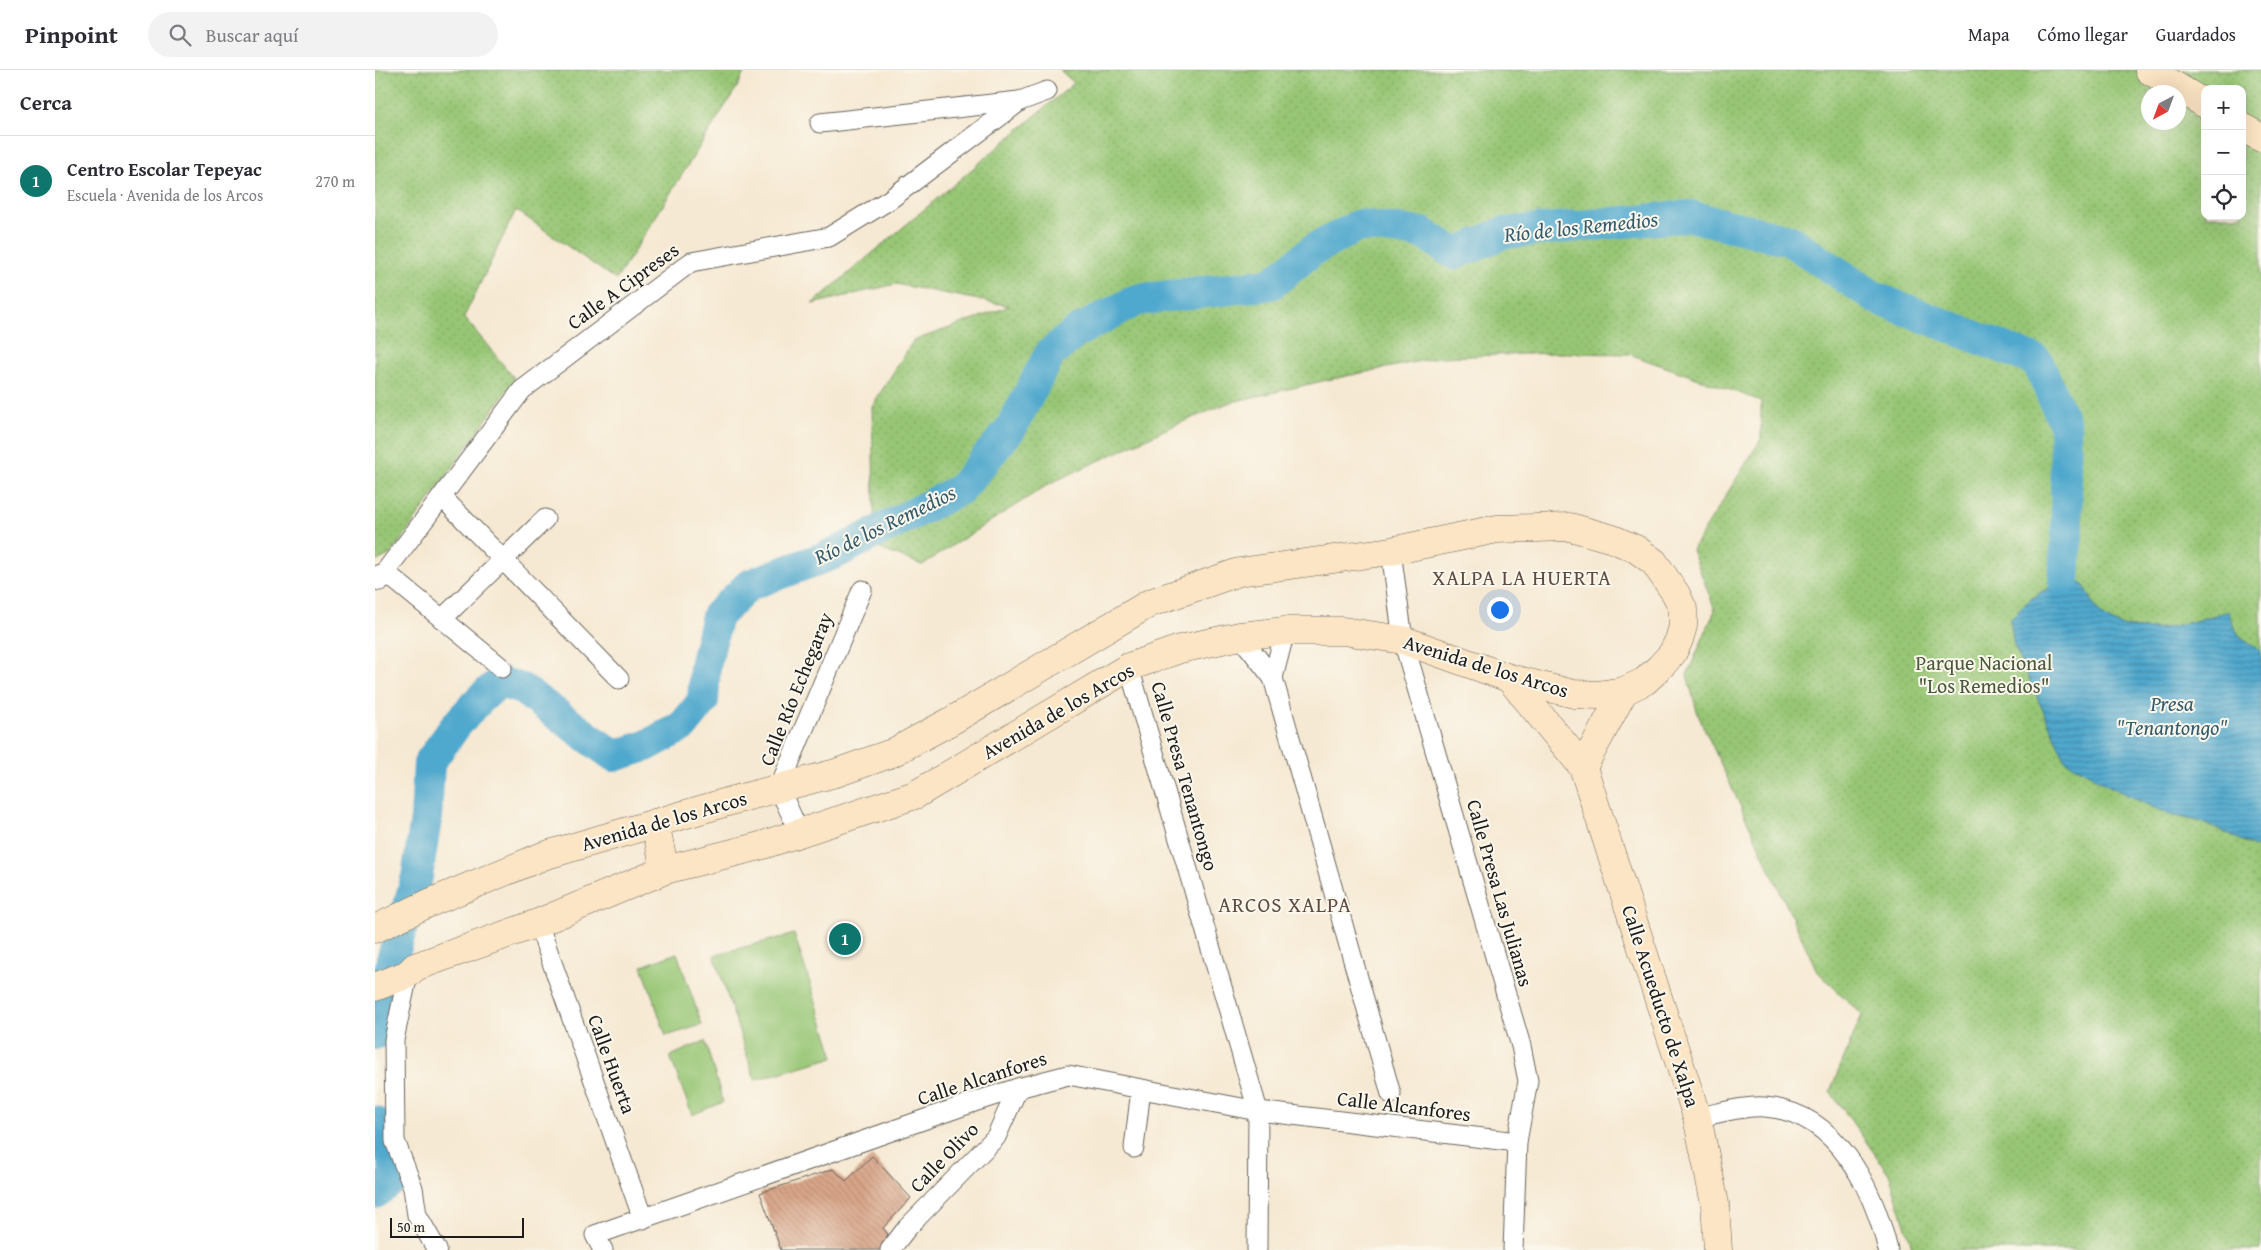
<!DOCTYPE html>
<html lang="es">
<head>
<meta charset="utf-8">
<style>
	:root { --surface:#fff; --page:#f2f2f3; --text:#2b2b33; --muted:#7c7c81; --line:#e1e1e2; --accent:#0f766e }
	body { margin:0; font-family:"Gentium Book Plus",serif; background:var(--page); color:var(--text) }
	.controls { position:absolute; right:15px; top:15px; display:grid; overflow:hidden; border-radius:10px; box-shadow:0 5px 20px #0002 }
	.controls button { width:45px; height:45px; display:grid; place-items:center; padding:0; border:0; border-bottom:1px solid var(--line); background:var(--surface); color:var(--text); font:25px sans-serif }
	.compass { position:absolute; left:1766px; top:15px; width:45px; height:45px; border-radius:50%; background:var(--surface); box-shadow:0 5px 20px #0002; rotate:221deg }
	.scale { position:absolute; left:15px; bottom:12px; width:134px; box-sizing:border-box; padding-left:5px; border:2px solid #1c1c1c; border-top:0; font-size:14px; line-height:18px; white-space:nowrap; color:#1c1c1c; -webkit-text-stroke:4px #fbf7ec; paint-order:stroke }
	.you { position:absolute; left:1124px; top:539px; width:18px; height:18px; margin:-12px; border:4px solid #fff; border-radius:50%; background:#1a73e8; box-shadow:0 0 0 8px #1a73e833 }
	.badge { display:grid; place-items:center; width:32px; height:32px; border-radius:50%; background:var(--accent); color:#fff; font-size:16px; font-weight:700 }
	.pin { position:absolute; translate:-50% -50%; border:2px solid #fff; box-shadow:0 1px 5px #0006 }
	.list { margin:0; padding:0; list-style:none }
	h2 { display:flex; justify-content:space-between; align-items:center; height:65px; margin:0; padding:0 20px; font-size:21px }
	h2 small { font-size:16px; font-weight:400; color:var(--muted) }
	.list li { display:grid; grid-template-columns:32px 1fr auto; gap:15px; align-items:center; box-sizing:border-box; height:90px; padding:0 20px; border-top:1px solid var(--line) }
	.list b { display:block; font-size:19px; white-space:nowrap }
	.list p { margin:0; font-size:16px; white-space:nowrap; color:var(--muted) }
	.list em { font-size:16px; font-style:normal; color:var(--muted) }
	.icon { flex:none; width:28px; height:28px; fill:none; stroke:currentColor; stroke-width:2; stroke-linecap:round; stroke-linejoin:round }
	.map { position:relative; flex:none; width:1886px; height:1180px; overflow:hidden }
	header { display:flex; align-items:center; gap:30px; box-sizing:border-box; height:70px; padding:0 25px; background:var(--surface); border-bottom:1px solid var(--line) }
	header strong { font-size:24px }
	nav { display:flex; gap:28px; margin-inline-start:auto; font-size:18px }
	.search { width:350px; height:45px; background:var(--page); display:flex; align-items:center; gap:12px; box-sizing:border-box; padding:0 18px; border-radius:28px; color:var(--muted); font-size:19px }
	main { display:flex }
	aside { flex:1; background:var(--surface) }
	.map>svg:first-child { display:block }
</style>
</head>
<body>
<header>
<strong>Pinpoint</strong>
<div class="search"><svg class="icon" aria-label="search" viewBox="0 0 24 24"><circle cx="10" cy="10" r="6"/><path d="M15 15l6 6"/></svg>Buscar aquí</div>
<nav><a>Mapa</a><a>Cómo llegar</a><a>Guardados</a></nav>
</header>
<main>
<aside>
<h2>Cerca<small></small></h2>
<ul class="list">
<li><span class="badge">1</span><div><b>Centro Escolar Tepeyac</b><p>Escuela · Avenida de los Arcos</p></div><em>270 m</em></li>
</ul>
</aside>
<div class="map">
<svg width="1886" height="1180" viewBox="0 0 1886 1180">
	<defs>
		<pattern id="park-dots" width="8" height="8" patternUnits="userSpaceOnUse" patternTransform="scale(1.25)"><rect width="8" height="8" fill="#97c675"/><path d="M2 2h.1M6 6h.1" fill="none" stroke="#82aa65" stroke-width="1.8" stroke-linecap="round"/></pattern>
		<pattern id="water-rules" width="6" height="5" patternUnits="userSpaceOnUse" patternTransform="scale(1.25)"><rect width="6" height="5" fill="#50a8cd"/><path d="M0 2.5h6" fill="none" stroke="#4288a6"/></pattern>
		<pattern id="building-back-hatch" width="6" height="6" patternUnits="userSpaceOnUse" patternTransform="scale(1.25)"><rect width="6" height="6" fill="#d8a588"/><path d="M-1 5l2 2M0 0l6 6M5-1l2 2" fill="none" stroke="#b98d75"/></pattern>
	</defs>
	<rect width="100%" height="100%" fill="#fbf7ec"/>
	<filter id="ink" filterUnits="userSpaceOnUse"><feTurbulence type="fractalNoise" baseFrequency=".02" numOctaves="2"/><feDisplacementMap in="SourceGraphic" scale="10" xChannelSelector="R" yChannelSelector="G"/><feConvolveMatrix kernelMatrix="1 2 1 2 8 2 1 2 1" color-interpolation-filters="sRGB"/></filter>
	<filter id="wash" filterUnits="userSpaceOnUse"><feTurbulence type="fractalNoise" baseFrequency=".0096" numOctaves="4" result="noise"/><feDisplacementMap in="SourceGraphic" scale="20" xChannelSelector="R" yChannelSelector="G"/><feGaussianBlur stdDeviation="1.12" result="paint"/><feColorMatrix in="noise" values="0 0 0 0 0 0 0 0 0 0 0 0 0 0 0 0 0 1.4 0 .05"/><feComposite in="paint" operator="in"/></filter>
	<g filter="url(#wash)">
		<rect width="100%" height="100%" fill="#f6e9d3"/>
		<g fill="url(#park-dots)" stroke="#5a7148" fill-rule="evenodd">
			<path d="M0 0H370L364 14 241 210 141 140 89 247 140 309 16 484 0 492Z"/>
			<path d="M685 0H1886V1180H1538L1514 1104 1455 1021 1487 945 1442 901 1323 645 1312 605 1340 540 1317 480 1386 369V331L1254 284 1181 283 1065 287 952 310 853 333 796 357 674 414 547 495 500 477 497 336 538 271 635 236 521 214 437 234 699 13ZM1830 19H1867V146H1830ZM1774 22H1804V52H1774Z"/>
		</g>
		<g fill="#97c675" stroke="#5a7148">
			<path d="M419 864 459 987 380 1010 339 885Z"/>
			<path d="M302 883 327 955 291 966 267 896Z"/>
			<path d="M330 971 348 1032 317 1045 295 986Z"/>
		</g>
		<path fill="url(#water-rules)" stroke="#366274" d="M1698 507C1713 513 1715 532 1725 543 1759 575 1817 551 1854 541 1859 564 1866 569 1886 581V780L1827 752 1792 744 1738 718 1690 690 1639 575 1635 550C1651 529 1674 516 1698 507Z"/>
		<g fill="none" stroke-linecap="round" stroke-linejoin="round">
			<g stroke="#50a8cd" stroke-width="32">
				<path d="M0 964 17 890 42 807 51 749 54 693 82 654 106 628 125 612 147 619 239 686 271 676 308 656 328 631 330 596 342 546 374 515 461 483 586 419 636 358 675 284 701 262 762 230 896 214 938 180 985 155 1048 163 1080 184 1128 163 1315 146 1414 170 1501 228 1662 291 1690 354 1692 463 1689 510"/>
				<path d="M0 1052 17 1088 22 1107 0 1123"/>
			</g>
		</g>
		<g id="blocks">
			<path fill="url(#building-back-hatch)" d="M497 1086 536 1128 508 1158 513 1164 504 1180H406L385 1123 458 1099 471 1111Z"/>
		</g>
	</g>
	<g filter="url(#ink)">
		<use href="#blocks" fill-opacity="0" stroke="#68645c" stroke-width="1"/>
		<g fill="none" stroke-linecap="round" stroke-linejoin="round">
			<defs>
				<g id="street">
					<path d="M445 53 644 31"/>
					<path d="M67 427 244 609"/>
					<path d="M1016 481 1028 570 1146 976 1153 1011 1142 1072 1138 1180"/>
					<path d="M0 506 10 502 147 320 316 192 454 167 514 130 645 31 672 21"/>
					<path d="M5 511 10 502 127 598"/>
					<path d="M67 549 170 449"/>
					<path d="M865 566 898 608 1016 1024"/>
					<path d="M754 597 883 1041 882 1180"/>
					<path d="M898 608 910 561"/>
					<path d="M424 762 404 718 487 520"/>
					<path d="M163 853 268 1149"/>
					<path d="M33 904 19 970 20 1071 38 1118 42 1145 62 1180"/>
					<path d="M1322 1047C1342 1044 1371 1035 1390 1037 1462 1042 1498 1118 1513 1180"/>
					<path d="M759 1078 766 1019"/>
					<path d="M228 1180 220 1165 599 1032 643 1018 693 1005 883 1041 1142 1072"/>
					<path d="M515 1180 532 1158 621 1067 643 1018"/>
				</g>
				<g id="secondary">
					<path d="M1774 0 1830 34"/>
					<path d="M1867 57 1886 68"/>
					<path d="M1134 608 1208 697 1322 1047 1340 1134 1343 1180"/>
					<path d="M1208 697 1249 621"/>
					<path d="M280 753 290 800"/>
					<path d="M0 859 52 834 168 786 359 730 461 703 517 683 578 650 775 533 864 502 1016 481 1122 459 1195 457 1238 469 1261 479 1279 492 1301 524 1308 539V556L1304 570 1297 584 1284 598 1270 611 1249 621 1222 625 1199 624 1134 608 1028 570 968 561H910L865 566 805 579 754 597 540 725 385 776 290 800 163 853 40 897 33 904 0 917"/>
				</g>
			</defs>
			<use href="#street" stroke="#68645c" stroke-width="21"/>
			<use href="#secondary" stroke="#68645c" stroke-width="29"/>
			<use href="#street" stroke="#fff" stroke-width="19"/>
			<use href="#secondary" stroke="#fce5c4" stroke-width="28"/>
		</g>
	</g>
	<g text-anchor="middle" stroke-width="4" stroke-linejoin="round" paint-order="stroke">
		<g font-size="20" fill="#1c1c1c" stroke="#fbf7ec">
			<text transform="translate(248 216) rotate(-36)" y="7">Calle A Cipreses</text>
			<text transform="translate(1111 596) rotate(17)" y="7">Avenida de los Arcos</text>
			<text transform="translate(421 619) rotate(-68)" y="7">Calle Río Echegaray</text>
			<text transform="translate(683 641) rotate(-30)" y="7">Avenida de los Arcos</text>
			<text transform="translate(810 706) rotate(74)" y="7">Calle Presa Tenantongo</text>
			<text transform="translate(289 751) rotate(-16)" y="7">Avenida de los Arcos</text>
			<text transform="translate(1125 823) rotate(74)" y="7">Calle Presa Las Julianas</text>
			<text transform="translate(1286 936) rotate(72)" y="7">Calle Acueducto de Xalpa</text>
			<text transform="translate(237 994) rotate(70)" y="7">Calle Huerta</text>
			<text transform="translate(607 1008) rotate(-18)" y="7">Calle Alcanfores</text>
			<text transform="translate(1029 1036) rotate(7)" y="7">Calle Alcanfores</text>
			<text transform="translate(569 1087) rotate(-46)" y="7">Calle Olivo</text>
		</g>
		<g font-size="20" fill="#47583b" stroke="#fbf7ec">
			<text x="1609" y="600">Parque Nacional<tspan x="1609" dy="23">"Los Remedios"</tspan></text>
		</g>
		<g font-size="21" font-style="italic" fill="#335b6c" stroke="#fbf7ec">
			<text transform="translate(1206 157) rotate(-6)" y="7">Río de los Remedios</text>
			<text transform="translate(510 455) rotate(-26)" y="7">Río de los Remedios</text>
			<text x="1797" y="641">Presa<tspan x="1797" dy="24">"Tenantongo"</tspan></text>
		</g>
		<g font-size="21" letter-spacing="1" fill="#5e4c42" stroke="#fbf7ec">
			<text x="1147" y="515">XALPA LA HUERTA</text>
			<text x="910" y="842">ARCOS XALPA</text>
		</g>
	</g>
</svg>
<div class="controls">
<button>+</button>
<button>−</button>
<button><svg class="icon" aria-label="locate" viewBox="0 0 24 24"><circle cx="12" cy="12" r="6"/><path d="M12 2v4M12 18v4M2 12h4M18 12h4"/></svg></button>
</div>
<svg class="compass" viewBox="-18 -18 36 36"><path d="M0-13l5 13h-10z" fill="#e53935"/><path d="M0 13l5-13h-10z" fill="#7c7c81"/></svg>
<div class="scale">50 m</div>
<div class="you"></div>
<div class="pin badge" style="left:470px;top:869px">1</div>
</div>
</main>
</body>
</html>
